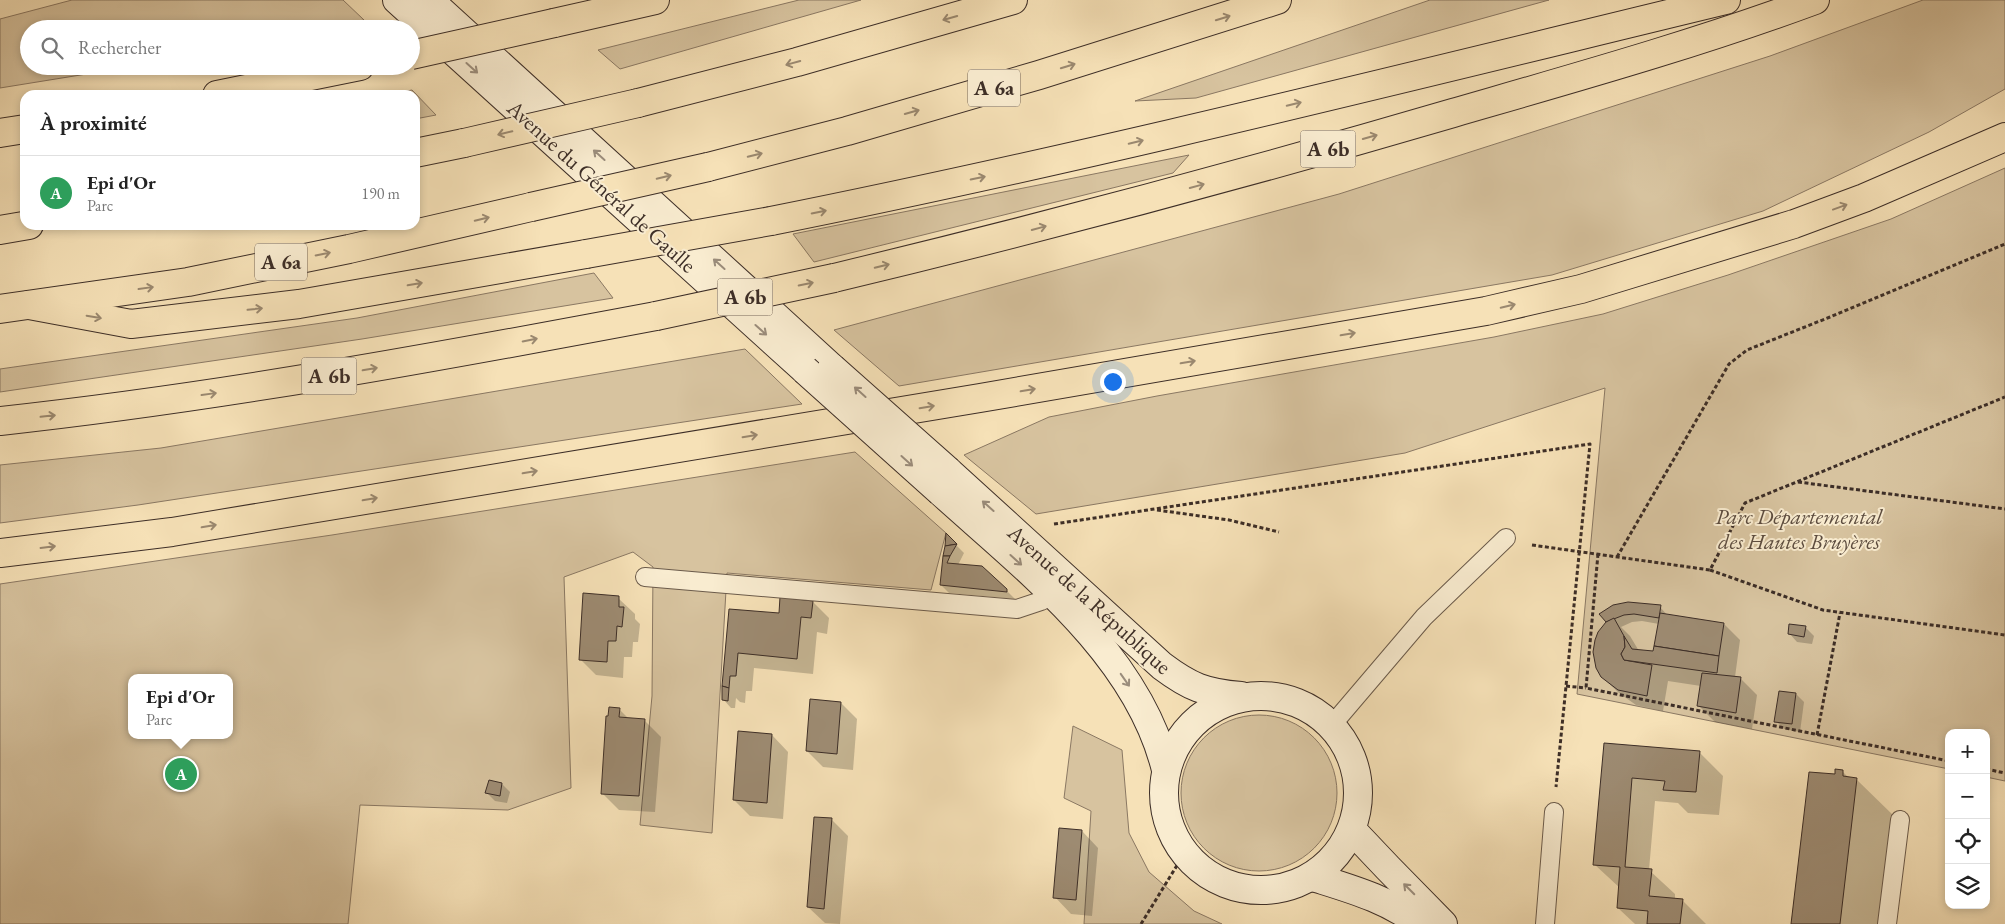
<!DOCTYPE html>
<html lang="fr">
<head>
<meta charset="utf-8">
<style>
	:root { --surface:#fff; --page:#f2f2f2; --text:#222; --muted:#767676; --line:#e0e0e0; --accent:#8f2418 }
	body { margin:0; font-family:"EB Garamond",serif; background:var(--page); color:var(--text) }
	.controls { position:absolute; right:15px; bottom:15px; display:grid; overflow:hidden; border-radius:10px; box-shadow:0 2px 8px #0003 }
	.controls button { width:45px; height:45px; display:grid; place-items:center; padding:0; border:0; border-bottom:1px solid var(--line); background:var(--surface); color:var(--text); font:25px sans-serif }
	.you { position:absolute; left:1112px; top:381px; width:18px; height:18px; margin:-12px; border:4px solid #fff; border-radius:50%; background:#1a73e8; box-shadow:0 0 0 8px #1a73e833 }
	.badge { display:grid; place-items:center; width:32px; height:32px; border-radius:50%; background:var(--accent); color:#fff; font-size:16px; font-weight:700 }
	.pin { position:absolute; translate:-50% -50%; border:2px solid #fff; box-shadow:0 1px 5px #0006 }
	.popup { position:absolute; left:128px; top:674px; width:105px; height:65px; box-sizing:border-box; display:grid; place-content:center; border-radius:10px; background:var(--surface); filter:drop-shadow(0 1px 4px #0005); font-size:16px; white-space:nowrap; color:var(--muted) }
	.popup b { font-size:19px; color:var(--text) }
	.popup::after { content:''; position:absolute; left:50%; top:100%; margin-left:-10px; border:10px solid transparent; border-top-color:var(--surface) }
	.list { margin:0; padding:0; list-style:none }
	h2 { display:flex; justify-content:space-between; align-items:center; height:65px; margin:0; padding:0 20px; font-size:21px }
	h2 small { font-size:16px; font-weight:400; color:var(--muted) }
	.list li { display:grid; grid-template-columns:32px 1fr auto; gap:15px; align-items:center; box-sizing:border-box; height:75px; padding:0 20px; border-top:1px solid var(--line) }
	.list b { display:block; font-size:19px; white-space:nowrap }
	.list p { margin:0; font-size:16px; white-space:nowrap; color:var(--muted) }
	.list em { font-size:16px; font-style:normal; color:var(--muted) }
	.icon { flex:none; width:28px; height:28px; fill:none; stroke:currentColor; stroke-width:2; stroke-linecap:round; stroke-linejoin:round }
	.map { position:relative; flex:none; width:2005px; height:924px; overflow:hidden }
	.search { position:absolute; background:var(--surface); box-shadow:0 2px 8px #0003; left:20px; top:20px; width:400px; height:55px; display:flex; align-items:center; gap:12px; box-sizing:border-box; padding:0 18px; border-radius:28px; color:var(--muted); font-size:19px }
	.panel { position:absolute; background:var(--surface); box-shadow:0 2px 8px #0003; left:20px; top:90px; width:400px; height:140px; border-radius:15px }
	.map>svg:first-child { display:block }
</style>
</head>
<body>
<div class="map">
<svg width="2005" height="924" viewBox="0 0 2005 924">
	<rect width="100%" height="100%" fill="#f6e1b7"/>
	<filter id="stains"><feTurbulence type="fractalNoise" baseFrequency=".004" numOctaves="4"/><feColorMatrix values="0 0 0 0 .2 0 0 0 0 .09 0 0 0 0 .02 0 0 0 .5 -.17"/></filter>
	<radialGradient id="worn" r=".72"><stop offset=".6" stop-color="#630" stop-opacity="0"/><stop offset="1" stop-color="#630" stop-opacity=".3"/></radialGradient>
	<g fill="#d7c39f" stroke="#8a7863" fill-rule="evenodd">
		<path d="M72 0H343L364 20 322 29H29V66H136L0 88V19Z"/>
		<path d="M799 0H861L620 69 598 50Z"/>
		<path d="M1430 0H1549L1196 98 1135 101Z"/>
		<path d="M1923 0H2005V89L1929 132 1763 211 1552 275 899 386 834 330 1339 194 1770 56Z"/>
		<path d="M412 90 436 115 415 119V95H386Z"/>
		<path d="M1189 155 1173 173 814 262 793 234Z"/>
		<path d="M2005 168V781L1986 777V733H1949V769L1577 694 1605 388 1405 453 1036 514 964 455 1049 417 1157 396 1494 337 1603 314 1728 275 1891 219Z"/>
		<path d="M594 273 613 298 362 339 0 392V369L357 318Z"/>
		<path d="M745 349 802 404 138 505 0 523V465L161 448Z"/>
		<path d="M855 452 946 533 931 590 727 573 712 833 640 825 652 696 653 567 633 552 564 577 571 788 508 810 360 805 348 924H0V584L332 535ZM132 678H230V735H132Z"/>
		<circle cx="1259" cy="793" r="78"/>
		<path d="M1073 726 1122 750 1129 833 1149 872 1194 911 1222 924H1084L1091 811 1064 798Z"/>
	</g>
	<g fill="#0003" fill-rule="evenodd">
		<path d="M947 536 964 553 958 565 1006 590 1015 599 949 593 941 585Z"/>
		<path d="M618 598 635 614V619L640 624 638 642H633L632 657H624L623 678 596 675 580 659Z"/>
		<path d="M813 602 829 618 827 634 817 632 813 674 754 668 752 691H746L745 703 740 702 736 698 735 708H731L723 699 730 610 780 615Z"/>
		<path d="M1660 607 1668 616 1724 624 1740 640 1735 677 1740 678 1757 695 1752 729 1715 722 1698 705 1701 686 1668 681 1663 711 1636 705 1619 693 1602 677 1608 622 1601 614ZM1642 621 1659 624 1654 652 1639 651 1630 636 1621 627 1632 622Z"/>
		<path d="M1806 628 1814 636 1812 644 1797 642 1789 633Z"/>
		<path d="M1796 694 1804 702 1800 732 1784 729 1776 721Z"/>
		<path d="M841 703 857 719 853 770 823 767 807 751Z"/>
		<path d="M619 709 629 719 644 720 661 737 655 812 619 810 603 794Z"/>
		<path d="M772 735 788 752 783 819 750 816 734 800Z"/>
		<path d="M1605 744 1699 752 1723 776 1719 815 1688 813 1678 803 1655 801 1649 870 1675 894V899L1682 900 1706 924H1635L1618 908 1620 888 1594 864Z"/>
		<path d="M1842 771 1849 778 1856 779 1895 817 1882 924H1792L1836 776Z"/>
		<path d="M502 784 510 792 507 803 495 801 487 793Z"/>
		<path d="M831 819 848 836 840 924 825 923 808 907Z"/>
		<path d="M1082 831 1098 848 1092 916 1071 914 1055 897Z"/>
	</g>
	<g fill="#9d8b72" stroke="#3d2e27">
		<path d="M946 533 957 544 945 546Z"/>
		<path d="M957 544 950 556H943L945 546Z"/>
		<path d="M943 556H950L947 563 982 566 1007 589V592L940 585Z"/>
		<path d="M583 593 619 596V607H624L622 627 617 626 616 641H608L607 662 579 660Z"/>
		<path d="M780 597 813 601 811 618 801 617 797 659 738 653 736 676H730L729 688 722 686 729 609 779 613Z"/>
		<path d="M1628 602 1661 605 1659 618 1634 614 1624 615 1606 622 1599 614 1613 605Z"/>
		<path d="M1660 613 1724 623 1719 656 1654 646Z"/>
		<path d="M1614 618 1624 636 1625 647 1621 654 1624 660 1652 665 1647 696 1618 690 1601 677 1596 668 1593 652 1595 640 1598 632 1606 622Z"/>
		<path d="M1789 624 1806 626 1804 637 1788 634Z"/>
		<path d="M1624 636 1632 649 1653 651 1654 646 1719 656 1717 673 1624 660 1621 654 1625 647Z"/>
		<path d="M1702 673 1741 677 1736 713 1697 706Z"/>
		<path d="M722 686 729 688 728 701 722 700Z"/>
		<path d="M1779 691 1796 693 1792 724 1774 722Z"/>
		<path d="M810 699 841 702 837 754 806 751Z"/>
		<path d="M609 707 620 708 619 717 645 719 639 796 601 794 606 716H608Z"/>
		<path d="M738 731 772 734 767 803 733 800Z"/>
		<path d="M1604 743 1700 751 1696 792 1663 790 1665 781 1632 778 1625 867 1652 869 1649 896 1683 899 1680 924H1647L1648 911 1617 908 1620 867 1593 865Z"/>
		<path d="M1835 769 1843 770V776L1857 778 1840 924H1791L1809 772 1835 774Z"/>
		<path d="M489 780 502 783 500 796 485 793Z"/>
		<path d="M814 817 832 818 824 909 807 907Z"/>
		<path d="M1059 828 1082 830 1076 900 1053 898Z"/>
	</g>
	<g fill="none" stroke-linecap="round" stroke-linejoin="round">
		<defs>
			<g id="service">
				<path d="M645 577 1017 609 1041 601 1062 591"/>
				<path d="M1332 725 1424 617 1506 538"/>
				<path d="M1545 924 1554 812"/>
				<path d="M1887 924 1900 820"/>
			</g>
			<g id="secondary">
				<path d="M397 0 805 370"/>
				<path d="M429 0 832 368"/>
				<path d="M948 471 1162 666C1190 687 1205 693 1241 696"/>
				<path d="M941 492C1026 569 1138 654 1166 770"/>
				<circle cx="1261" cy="793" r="97"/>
				<path d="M1352 830 1388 868 1443 924"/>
				<path d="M1313 877C1351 889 1388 899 1420 924"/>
			</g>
			<g id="motorway">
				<path d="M554 23 655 0"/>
				<path d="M217 95 360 66"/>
				<path d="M638 103 797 62 1013 0"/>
				<path d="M0 133 25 129"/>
				<path d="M415 153 464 143"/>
				<path d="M708 167 847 131 1039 75 1277 0"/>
				<path d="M771 221C1091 157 1408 77 1726 0"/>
				<path d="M0 230 29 225"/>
				<path d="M834 278C1042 228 1248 173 1453 113 1574 78 1696 44 1815 0"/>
				<path d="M29 305 131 324 299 304 586 254"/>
				<path d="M0 309 188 282 349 249 531 207"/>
				<path d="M0 421C220 397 438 357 656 316"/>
				<path d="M0 553 172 532 980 398 1486 311 1581 289 1794 224 1864 198 2005 137"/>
			</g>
		</defs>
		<use href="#service" stroke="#6b5b4b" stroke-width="20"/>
		<use href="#secondary" stroke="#3d2e27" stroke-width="30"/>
		<use href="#motorway" stroke="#3d2e27" stroke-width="30"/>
		<g stroke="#3d2e27" stroke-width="3" stroke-dasharray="4 2.5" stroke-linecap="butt">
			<path d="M1798 482 2005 509"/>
			<path d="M1157 510 1229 520 1279 532"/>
			<path d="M1054 524 1590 444 1556 787"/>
			<path d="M1532 545 1710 570 1745 503 2005 397"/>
			<path d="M1598 554 1586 688 1949 761"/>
			<path d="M1617 557 1729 364 1747 350 1830 317 2005 244"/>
			<path d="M1710 570 1823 610 2005 635"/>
			<path d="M1566 686 1586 688"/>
			<path d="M1817 735 1840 613"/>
			<path d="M1986 769 2005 773"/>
			<path d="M1141 924 1184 854"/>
		</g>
		<use href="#service" stroke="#f9ecd0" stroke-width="18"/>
		<use href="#secondary" stroke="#f9ecd0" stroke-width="28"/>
		<use href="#motorway" stroke="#f6e1b7" stroke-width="28"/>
		<defs>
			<g id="secondary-bridge">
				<path d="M832 368 948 471"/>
				<path d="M805 370 941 492"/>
			</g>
			<g id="motorway-bridge">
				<path d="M411 55 554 23"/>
				<path d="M464 143 638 103"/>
				<path d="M531 207 708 167"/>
				<path d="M586 254 771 221"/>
				<path d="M656 316 834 278"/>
			</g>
		</defs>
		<use href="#secondary-bridge" stroke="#3d2e27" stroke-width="30" stroke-linecap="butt"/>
		<use href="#motorway-bridge" stroke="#3d2e27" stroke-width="30" stroke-linecap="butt"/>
		<use href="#secondary-bridge" stroke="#f9ecd0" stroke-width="28"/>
		<use href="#motorway-bridge" stroke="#f6e1b7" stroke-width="28"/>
	</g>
	<defs><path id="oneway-shaft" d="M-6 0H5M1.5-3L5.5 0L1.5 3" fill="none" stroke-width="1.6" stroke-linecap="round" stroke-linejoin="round" transform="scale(1.25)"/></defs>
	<g stroke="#9a886f">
		<use href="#oneway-shaft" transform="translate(950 18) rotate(164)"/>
		<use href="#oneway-shaft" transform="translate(1223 18) rotate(-17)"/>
		<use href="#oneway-shaft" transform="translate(793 63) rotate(165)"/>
		<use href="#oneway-shaft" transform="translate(1068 66) rotate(-17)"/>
		<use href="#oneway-shaft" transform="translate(1294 104) rotate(-14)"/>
		<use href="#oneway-shaft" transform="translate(912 112) rotate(-16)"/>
		<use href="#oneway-shaft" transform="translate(505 133) rotate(167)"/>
		<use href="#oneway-shaft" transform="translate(1370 137) rotate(-16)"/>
		<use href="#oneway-shaft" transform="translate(1136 142) rotate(-13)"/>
		<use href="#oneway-shaft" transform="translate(755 155) rotate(-14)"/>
		<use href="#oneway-shaft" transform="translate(664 177) rotate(-13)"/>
		<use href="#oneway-shaft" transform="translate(978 178) rotate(-12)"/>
		<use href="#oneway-shaft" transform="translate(1197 186) rotate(-15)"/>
		<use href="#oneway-shaft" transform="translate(1840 207) rotate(-20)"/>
		<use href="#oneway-shaft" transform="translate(819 212) rotate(-11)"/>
		<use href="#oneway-shaft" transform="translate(482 219) rotate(-14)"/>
		<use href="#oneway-shaft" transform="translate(1039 228) rotate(-15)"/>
		<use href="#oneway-shaft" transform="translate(323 254) rotate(-11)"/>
		<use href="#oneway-shaft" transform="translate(882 266) rotate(-14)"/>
		<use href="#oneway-shaft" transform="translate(415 284) rotate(-10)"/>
		<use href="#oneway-shaft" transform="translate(806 284) rotate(-12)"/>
		<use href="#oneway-shaft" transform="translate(146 288) rotate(-8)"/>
		<use href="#oneway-shaft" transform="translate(1508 306) rotate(-13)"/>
		<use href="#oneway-shaft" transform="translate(255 309) rotate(-6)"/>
		<use href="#oneway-shaft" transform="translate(94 317) rotate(10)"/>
		<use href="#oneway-shaft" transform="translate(1348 334) rotate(-10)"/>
		<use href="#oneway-shaft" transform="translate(530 340) rotate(-11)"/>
		<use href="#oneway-shaft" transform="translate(1188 362) rotate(-10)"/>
		<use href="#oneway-shaft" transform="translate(370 369) rotate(-10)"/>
		<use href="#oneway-shaft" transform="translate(1028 390) rotate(-10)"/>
		<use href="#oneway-shaft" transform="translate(209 394) rotate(-8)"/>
		<use href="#oneway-shaft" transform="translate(927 407) rotate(-9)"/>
		<use href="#oneway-shaft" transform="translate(48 416) rotate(-6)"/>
		<use href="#oneway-shaft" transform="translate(750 436) rotate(-9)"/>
		<use href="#oneway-shaft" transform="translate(530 472) rotate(-10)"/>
		<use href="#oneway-shaft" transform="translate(370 499) rotate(-10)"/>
		<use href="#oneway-shaft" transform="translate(209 526) rotate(-10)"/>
		<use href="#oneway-shaft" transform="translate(48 547) rotate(-7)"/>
	</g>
	<g stroke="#9b8d7c">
		<use href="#oneway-shaft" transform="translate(472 68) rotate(42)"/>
		<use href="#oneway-shaft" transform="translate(599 155) rotate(-138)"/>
		<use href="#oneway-shaft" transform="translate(719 264) rotate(-138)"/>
		<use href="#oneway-shaft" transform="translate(761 330) rotate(42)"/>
		<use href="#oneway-shaft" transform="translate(860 392) rotate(-138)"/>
		<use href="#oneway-shaft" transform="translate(907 461) rotate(42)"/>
		<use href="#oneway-shaft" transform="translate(988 506) rotate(-138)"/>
		<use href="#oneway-shaft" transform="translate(1016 560) rotate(42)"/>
		<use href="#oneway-shaft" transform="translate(1125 680) rotate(55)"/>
		<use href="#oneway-shaft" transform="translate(1409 889) rotate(-135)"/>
	</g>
	<g text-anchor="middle" stroke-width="4" stroke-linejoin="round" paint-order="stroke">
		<g fill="#f9ecd0" stroke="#75675a" stroke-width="1">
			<rect x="968" y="69.5" width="52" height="37" rx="4"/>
			<rect x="1300.5" y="130.5" width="55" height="37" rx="4"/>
			<rect x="255" y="243.5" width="52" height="37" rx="4"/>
			<rect x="717.5" y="278.5" width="55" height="37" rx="4"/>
			<rect x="301.5" y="357.5" width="55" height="37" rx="4"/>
		</g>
		<g font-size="21" font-weight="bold" fill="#3d2e27">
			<text x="994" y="95">A 6a</text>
			<text x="1328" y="156">A 6b</text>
			<text x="281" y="269">A 6a</text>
			<text x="745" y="304">A 6b</text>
			<text x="329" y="383">A 6b</text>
		</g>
		<g font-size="22" fill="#3d2e27" stroke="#f9ecd0">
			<text transform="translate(602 186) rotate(42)" y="8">Avenue du Général de Gaulle</text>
			<text transform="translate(1090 599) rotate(42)" y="8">Avenue de la République</text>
		</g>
		<g font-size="22" font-style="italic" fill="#5c4c3f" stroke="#f9ecd0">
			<text x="1799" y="524">Parc Départemental<tspan x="1799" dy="25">des Hautes Bruyères</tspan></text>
		</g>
	</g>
	<rect width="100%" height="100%" filter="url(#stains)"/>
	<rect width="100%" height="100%" fill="url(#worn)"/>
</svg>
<div class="controls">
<button>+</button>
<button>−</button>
<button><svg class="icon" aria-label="locate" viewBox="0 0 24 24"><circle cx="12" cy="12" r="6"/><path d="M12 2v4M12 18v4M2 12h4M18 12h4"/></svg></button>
<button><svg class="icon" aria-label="layers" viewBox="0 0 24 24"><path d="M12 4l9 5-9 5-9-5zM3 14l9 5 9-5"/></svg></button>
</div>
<div class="you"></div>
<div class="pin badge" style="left:181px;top:774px;background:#2e9e5b">A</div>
<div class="popup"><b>Epi d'Or</b>Parc</div>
<div class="search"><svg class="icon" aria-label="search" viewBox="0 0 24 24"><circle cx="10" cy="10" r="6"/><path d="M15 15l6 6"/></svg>Rechercher</div>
<section class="panel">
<h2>À proximité<small></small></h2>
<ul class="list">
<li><span class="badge" style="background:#2e9e5b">A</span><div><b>Epi d'Or</b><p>Parc</p></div><em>190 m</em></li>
</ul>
</section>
</div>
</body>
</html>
